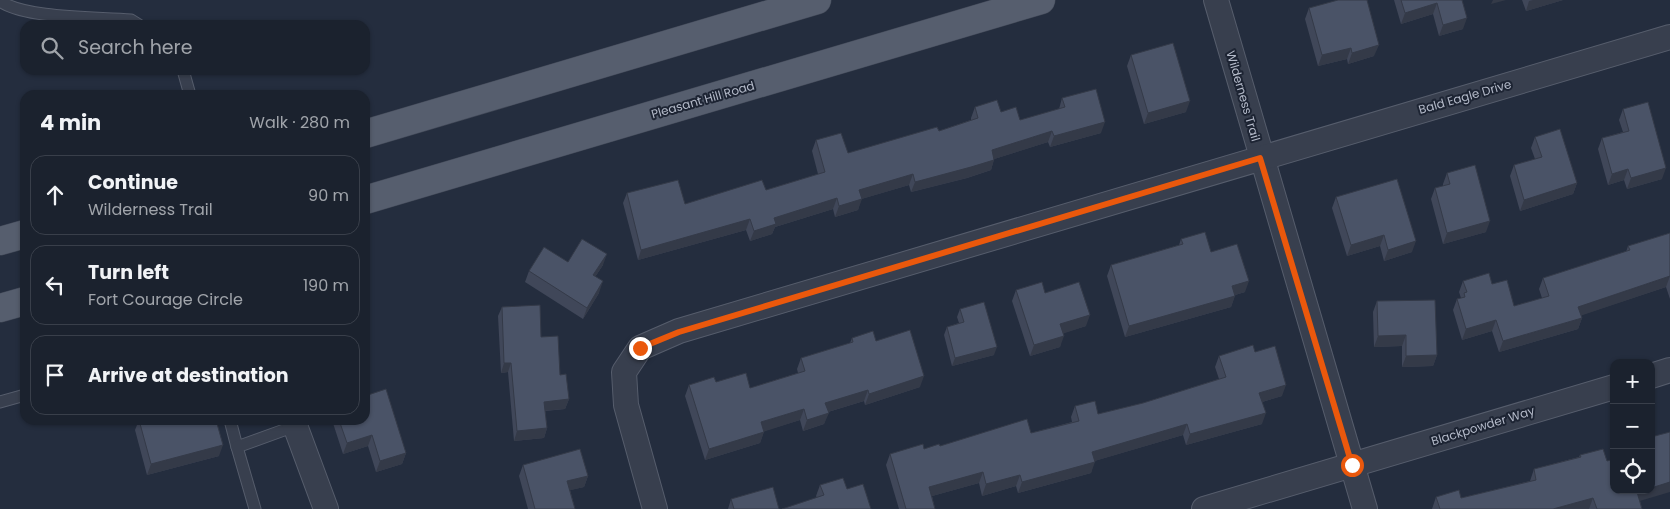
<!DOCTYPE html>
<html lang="en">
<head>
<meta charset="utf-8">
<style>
	:root { --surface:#1b222e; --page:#282f3a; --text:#f1f3f6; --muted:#a0a4aa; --line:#393f4a }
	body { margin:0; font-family:Poppins,sans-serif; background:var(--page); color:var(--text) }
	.controls { position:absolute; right:15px; bottom:15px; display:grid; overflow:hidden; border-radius:10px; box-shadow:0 1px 4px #0004 }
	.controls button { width:45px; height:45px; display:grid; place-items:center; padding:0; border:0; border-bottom:1px solid var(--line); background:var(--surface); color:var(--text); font:25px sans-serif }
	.stop { position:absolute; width:15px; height:15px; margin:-11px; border:4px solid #ea580c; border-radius:50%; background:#fff }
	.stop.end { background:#ea580c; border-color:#fff; box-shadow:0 1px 5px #0008 }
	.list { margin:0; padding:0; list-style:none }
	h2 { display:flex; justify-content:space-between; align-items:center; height:65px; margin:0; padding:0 20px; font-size:21px }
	h2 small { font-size:16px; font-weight:400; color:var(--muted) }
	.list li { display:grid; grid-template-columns:32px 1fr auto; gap:15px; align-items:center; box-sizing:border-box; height:80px; margin:0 10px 10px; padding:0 10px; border:1px solid var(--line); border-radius:15px }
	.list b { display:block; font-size:19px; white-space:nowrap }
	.list p { margin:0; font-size:16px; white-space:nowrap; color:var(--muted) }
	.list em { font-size:16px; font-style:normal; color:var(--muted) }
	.icon { flex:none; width:28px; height:28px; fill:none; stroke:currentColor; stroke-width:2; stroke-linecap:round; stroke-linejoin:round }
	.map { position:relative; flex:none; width:1670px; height:509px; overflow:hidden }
	.search { position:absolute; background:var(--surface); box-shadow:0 1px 4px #0004; left:20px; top:20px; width:350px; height:55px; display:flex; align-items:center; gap:12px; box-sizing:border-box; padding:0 18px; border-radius:15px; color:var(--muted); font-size:19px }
	.panel { position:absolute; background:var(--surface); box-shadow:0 1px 4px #0004; left:20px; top:90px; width:350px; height:335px; border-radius:15px }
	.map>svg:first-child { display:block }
</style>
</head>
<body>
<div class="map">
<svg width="1670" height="509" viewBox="0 0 1670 509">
	<rect width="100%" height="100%" fill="#242d3e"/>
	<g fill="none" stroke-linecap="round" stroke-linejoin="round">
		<defs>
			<g id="lane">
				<path d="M0 1C26 19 98 17 131 20L139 25"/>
				<path d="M183 70 190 95"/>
				<path d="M0 402 25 395"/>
				<path d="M230 420 237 447"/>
				<path d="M255 509 237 447 295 426"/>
			</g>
			<g id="street">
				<path d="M1216 0 1365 509"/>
				<path d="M1651 376 1670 370"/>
				<path d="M293 420 326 509"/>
				<path d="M655 509 626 405 624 372 640 348 679 331 1670 37"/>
				<path d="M1204 509 1614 387"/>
			</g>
			<g id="primary">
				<path d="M365 134 817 0"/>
				<path d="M365 200 1041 0"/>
				<path d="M0 241 25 234"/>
				<path d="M0 308 25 301"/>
			</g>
		</defs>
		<use href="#lane" stroke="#565d6c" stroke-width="13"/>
		<use href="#street" stroke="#565d6c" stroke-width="26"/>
		<use href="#primary" stroke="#414857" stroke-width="29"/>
		<use href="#lane" stroke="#383f4e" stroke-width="11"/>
		<use href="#street" stroke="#383f4e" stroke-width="24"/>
		<use href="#primary" stroke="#565e6e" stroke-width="28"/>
	</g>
	<g fill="#404759">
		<path d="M1394 0H1462L1463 29 1439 36 1433 14 1401 24Z"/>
		<path d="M1522 0H1563L1526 11Z"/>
		<path d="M1309 8 1374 56 1348 64 1347 59 1318 66 1305 19Z"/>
		<path d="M1131 55 1186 112 1144 124 1127 66Z"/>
		<path d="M1062 98 1101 133 1050 147 1048 142 994 159 991 170 967 178 911 192 909 185 861 199 858 210 835 217 833 209 775 227 772 234 750 241 746 230 638 260 623 203 627 193 685 204 766 190 818 174 812 151 816 140 848 153 939 131 971 120V118L975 107 1001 112 1020 120 1059 109Z"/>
		<path d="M1623 109 1662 179 1627 189 1624 180 1608 185 1598 149 1602 138 1623 132 1619 120Z"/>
		<path d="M1535 137 1577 183 1573 194 1520 211 1510 176 1514 165 1535 159 1531 148Z"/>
		<path d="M1447 173 1486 232 1443 244 1431 199 1435 188 1443 186V184Z"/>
		<path d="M1336 197 1412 252 1384 261 1380 246 1347 256 1332 208Z"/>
		<path d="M1670 233V299L1666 287 1581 315 1582 318 1578 329 1499 352 1492 331 1462 340 1453 310 1457 299 1461 298 1459 292 1463 281 1492 284 1514 306 1542 298 1539 289 1543 278 1626 252 1628 246Z"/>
		<path d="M1181 239 1211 252 1245 292 1235 295 1231 307 1125 337 1107 276 1111 265 1179 245Z"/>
		<path d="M568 262 603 265 595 277 599 293 583 319 525 282 529 271Z"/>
		<path d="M1016 290 1045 293 1086 326 1063 333 1060 347 1030 356 1012 301Z"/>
		<path d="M1377 301 1437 355 1433 366 1402 367V346L1374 347 1373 312Z"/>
		<path d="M502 307 541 337 560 375 569 399 565 409 545 411 547 428 544 438 514 441 508 372 501 373 498 316Z"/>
		<path d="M960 309 994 355 952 366 944 335 947 327 959 323 957 317Z"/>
		<path d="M852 338 876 341 920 387 865 405 864 401 828 412 824 424 803 431 800 420 764 431 760 443 705 460 685 396 689 385 716 382 750 388 798 373 797 369 801 358 850 343Z"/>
		<path d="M1255 352 1282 396 1262 402V424L1186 445 1183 435 1094 461 1091 473 1018 493 1016 486 982 496 979 483 932 496 935 509H899L886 465 890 454 1031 433 1072 422 1071 417 1075 406 1098 414 1143 403 1219 379 1215 367 1219 356Z"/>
		<path d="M139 420H216L219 456 147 475 135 430Z"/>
		<path d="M332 420H365L406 453 402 464 376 472 368 446 343 454Z"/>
		<path d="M1580 455 1607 461 1640 501 1642 509H1432L1436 497 1461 498 1530 481 1534 469 1579 457Z"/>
		<path d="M523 465 588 476 584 487 570 490 575 509H528L519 476Z"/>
		<path d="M820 485 847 489 817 498 816 496Z"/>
		<path d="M731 499 779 509H728Z"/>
	</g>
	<g fill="#343a48">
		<path d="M1493 0H1506L1491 4Z"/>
		<path d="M1533 0H1563L1526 11 1529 1Z"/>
		<path d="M1437 3 1433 14 1401 24 1405 13Z"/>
		<path d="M1467 18 1463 29 1439 36 1443 25Z"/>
		<path d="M1379 45 1374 56 1348 64 1352 53Z"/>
		<path d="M1351 48 1347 59 1318 66 1322 55Z"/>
		<path d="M1190 101 1186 112 1144 124 1148 113Z"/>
		<path d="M1105 122 1101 133 1050 147 1054 136Z"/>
		<path d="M1052 131 1048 142 988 161 992 150Z"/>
		<path d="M994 160 991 170 967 178 911 192 915 182Z"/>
		<path d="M1666 168 1662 179 1627 189 1631 178Z"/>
		<path d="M1628 169 1624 180 1608 185 1612 174Z"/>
		<path d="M913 174 909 185 855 201 859 190Z"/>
		<path d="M1577 183 1573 194 1520 211 1524 200Z"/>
		<path d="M837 198 833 209 775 227 772 234 750 241 754 231 774 218Z"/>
		<path d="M862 199 858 210 835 217 839 206Z"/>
		<path d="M750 219 746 230 638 260 641 250Z"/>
		<path d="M1490 221 1486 232 1443 244 1447 233Z"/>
		<path d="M1384 235 1380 246 1347 256 1351 245Z"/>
		<path d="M1416 241 1412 252 1384 261 1388 250Z"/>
		<path d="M607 254 603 265 589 286 593 275Z"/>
		<path d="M1670 276 1666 287 1574 318 1578 307Z"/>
		<path d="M603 281 599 293 583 319 587 308Z"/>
		<path d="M1249 281 1245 292 1228 297 1232 286Z"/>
		<path d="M1235 296 1231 307 1125 337 1129 326Z"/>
		<path d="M1090 315 1086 326 1056 336 1060 324Z"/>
		<path d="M1582 318 1578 329 1499 352 1503 341Z"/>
		<path d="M1496 320 1492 331 1462 340 1466 329Z"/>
		<path d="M1406 335 1402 346 1374 347 1378 336Z"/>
		<path d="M1064 336 1060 347 1030 356 1034 345Z"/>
		<path d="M997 347 994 355 952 366 955 358Z"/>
		<path d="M1437 355 1433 366 1402 367 1406 356Z"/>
		<path d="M504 363H511L508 372 501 373Z"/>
		<path d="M924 376 920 387 865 405 869 394Z"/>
		<path d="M1286 385 1282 396 1255 404 1259 393Z"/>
		<path d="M868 390 864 401 821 414 825 403Z"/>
		<path d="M569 399 565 409 541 411 544 402Z"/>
		<path d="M804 409 800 420 757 434 761 422Z"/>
		<path d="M829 413 824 424 803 431 807 420Z"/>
		<path d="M1266 413 1262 424 1186 445 1190 434Z"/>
		<path d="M1187 424 1183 435 1088 463 1092 452Z"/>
		<path d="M547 428 544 438 514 441 517 431Z"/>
		<path d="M764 432 760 443 705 460 709 449Z"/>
		<path d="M372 435 368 446 343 454 347 443Z"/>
		<path d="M223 445 219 456 147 475 151 464Z"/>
		<path d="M406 453 402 464 376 472 380 461Z"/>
		<path d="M1095 462 1091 473 1018 493 1022 482Z"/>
		<path d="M983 472 979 483 925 498 929 487Z"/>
		<path d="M1020 475 1016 486 982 496 986 484Z"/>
		<path d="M588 476 584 487 563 492 567 481Z"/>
		<path d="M1670 482V492L1633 503 1637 492 1643 490H1651V488Z"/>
		<path d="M1593 498 1589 509H1553Z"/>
	</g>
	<g fill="#4a5367" stroke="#343a48">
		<path d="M1338 0H1367L1379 45 1352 53 1351 48 1322 55 1309 8Z"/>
		<path d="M1401 0H1462L1467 18 1443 25 1437 3 1405 13Z"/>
		<path d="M1173 43 1190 101 1148 113 1131 55Z"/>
		<path d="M1096 89 1105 122 1054 136 1052 131 992 150 994 160 971 167 915 182 913 174 859 190 862 199 839 206 837 198 774 218 776 224 754 231 750 219 641 250 627 193 678 180 685 204 762 180 766 190 825 172 816 140 841 133 848 153 937 127 939 131 978 118 975 107 997 100 1001 112 1016 107 1020 120 1065 107 1062 98Z"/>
		<path d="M1648 102 1666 168 1631 178 1628 169 1612 174 1602 138 1629 131 1623 109Z"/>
		<path d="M1560 129 1577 183 1524 200 1514 165 1542 157 1535 137Z"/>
		<path d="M1475 165 1490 221 1447 233 1435 188 1450 184 1447 173Z"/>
		<path d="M1397 179 1416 241 1388 250 1384 235 1351 245 1336 197Z"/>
		<path d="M1205 232 1211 252 1237 244 1249 281 1232 286 1235 296 1129 326 1111 265 1183 244 1181 239Z"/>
		<path d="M1670 233V276L1578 307 1582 318 1503 341 1496 320 1466 329 1457 299 1465 297 1464 293 1467 292 1463 281 1489 273 1492 284 1507 280 1514 306 1549 296 1543 278 1630 250 1628 246Z"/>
		<path d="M582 239 607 254 593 275 603 281 587 308 529 271 544 247 568 262Z"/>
		<path d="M1042 282 1045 293 1079 282 1090 315 1060 324 1064 336 1034 345 1016 290Z"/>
		<path d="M1435 300 1437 355 1406 356V335L1378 336 1377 301Z"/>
		<path d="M984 302 997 347 955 358 947 327 964 322 960 309Z"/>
		<path d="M540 305 541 337 558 336 560 375 566 374 569 399 544 402 547 428 517 431 511 363H504L502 307Z"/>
		<path d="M910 330 924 376 869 394 868 390 825 403 829 413 807 420 804 409 761 422 764 432 709 449 689 385 714 377 716 382 746 373 750 388 805 371 801 358 853 342 852 338 873 331 876 341Z"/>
		<path d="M1253 345 1255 352 1275 346 1286 385 1259 393 1266 413 1190 434 1187 424 1092 452 1095 462 1022 482 1020 475 986 484 983 472 929 487 935 509H906L890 454 923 444 924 449 939 444 940 446 1027 419 1031 433 1079 421 1075 406 1095 401 1098 414 1143 403 1226 377 1219 356Z"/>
		<path d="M386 389 406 453 380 461 372 435 347 443 339 420H365V396Z"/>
		<path d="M139 420H216L223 445 151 464Z"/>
		<path d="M1670 432V482L1651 488V437Z"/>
		<path d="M580 449 588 476 567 481 575 509H535L523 465Z"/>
		<path d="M1603 449 1607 461 1614 459V490H1643L1637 492 1642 509H1597L1593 498 1553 509H1440L1436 497 1459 490 1461 498 1536 480 1534 469 1581 457 1580 455Z"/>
		<path d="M843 478 847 489 863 484 871 509H782L824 495 820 485Z"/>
		<path d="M773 487 779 509H734L731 499Z"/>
	</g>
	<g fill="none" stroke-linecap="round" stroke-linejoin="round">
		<path stroke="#ea580c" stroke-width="6" d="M640 348 679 332 1260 158 1352 465"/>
	</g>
	<g text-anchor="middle" stroke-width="4" stroke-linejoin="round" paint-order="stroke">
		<g font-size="12" fill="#b4bac9" stroke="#1d2433">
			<text transform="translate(1243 96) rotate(74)" y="4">Wilderness Trail</text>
			<text transform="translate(1465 97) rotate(-16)" y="4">Bald Eagle Drive</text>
			<text transform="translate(703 100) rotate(-16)" y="4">Pleasant Hill Road</text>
			<text transform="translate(1483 426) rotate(-17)" y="4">Blackpowder Way</text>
		</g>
	</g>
</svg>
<div class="controls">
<button>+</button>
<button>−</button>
<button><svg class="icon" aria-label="locate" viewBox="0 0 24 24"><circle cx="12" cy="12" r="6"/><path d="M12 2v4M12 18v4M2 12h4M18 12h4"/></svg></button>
</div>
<div class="stop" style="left:1352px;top:465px"></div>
<div class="stop end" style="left:640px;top:348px"></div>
<div class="search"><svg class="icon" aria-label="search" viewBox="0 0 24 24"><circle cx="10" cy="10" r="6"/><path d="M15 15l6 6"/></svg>Search here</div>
<section class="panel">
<h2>4 min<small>Walk · 280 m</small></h2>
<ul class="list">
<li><svg class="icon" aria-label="ahead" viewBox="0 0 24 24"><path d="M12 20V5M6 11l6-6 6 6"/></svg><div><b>Continue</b><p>Wilderness Trail</p></div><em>90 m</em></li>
<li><svg class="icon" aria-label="left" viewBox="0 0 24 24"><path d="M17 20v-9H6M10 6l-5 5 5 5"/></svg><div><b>Turn left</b><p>Fort Courage Circle</p></div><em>190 m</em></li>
<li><svg class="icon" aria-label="arrive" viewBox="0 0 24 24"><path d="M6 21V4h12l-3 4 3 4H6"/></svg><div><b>Arrive at destination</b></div></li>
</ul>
</section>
</div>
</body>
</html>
